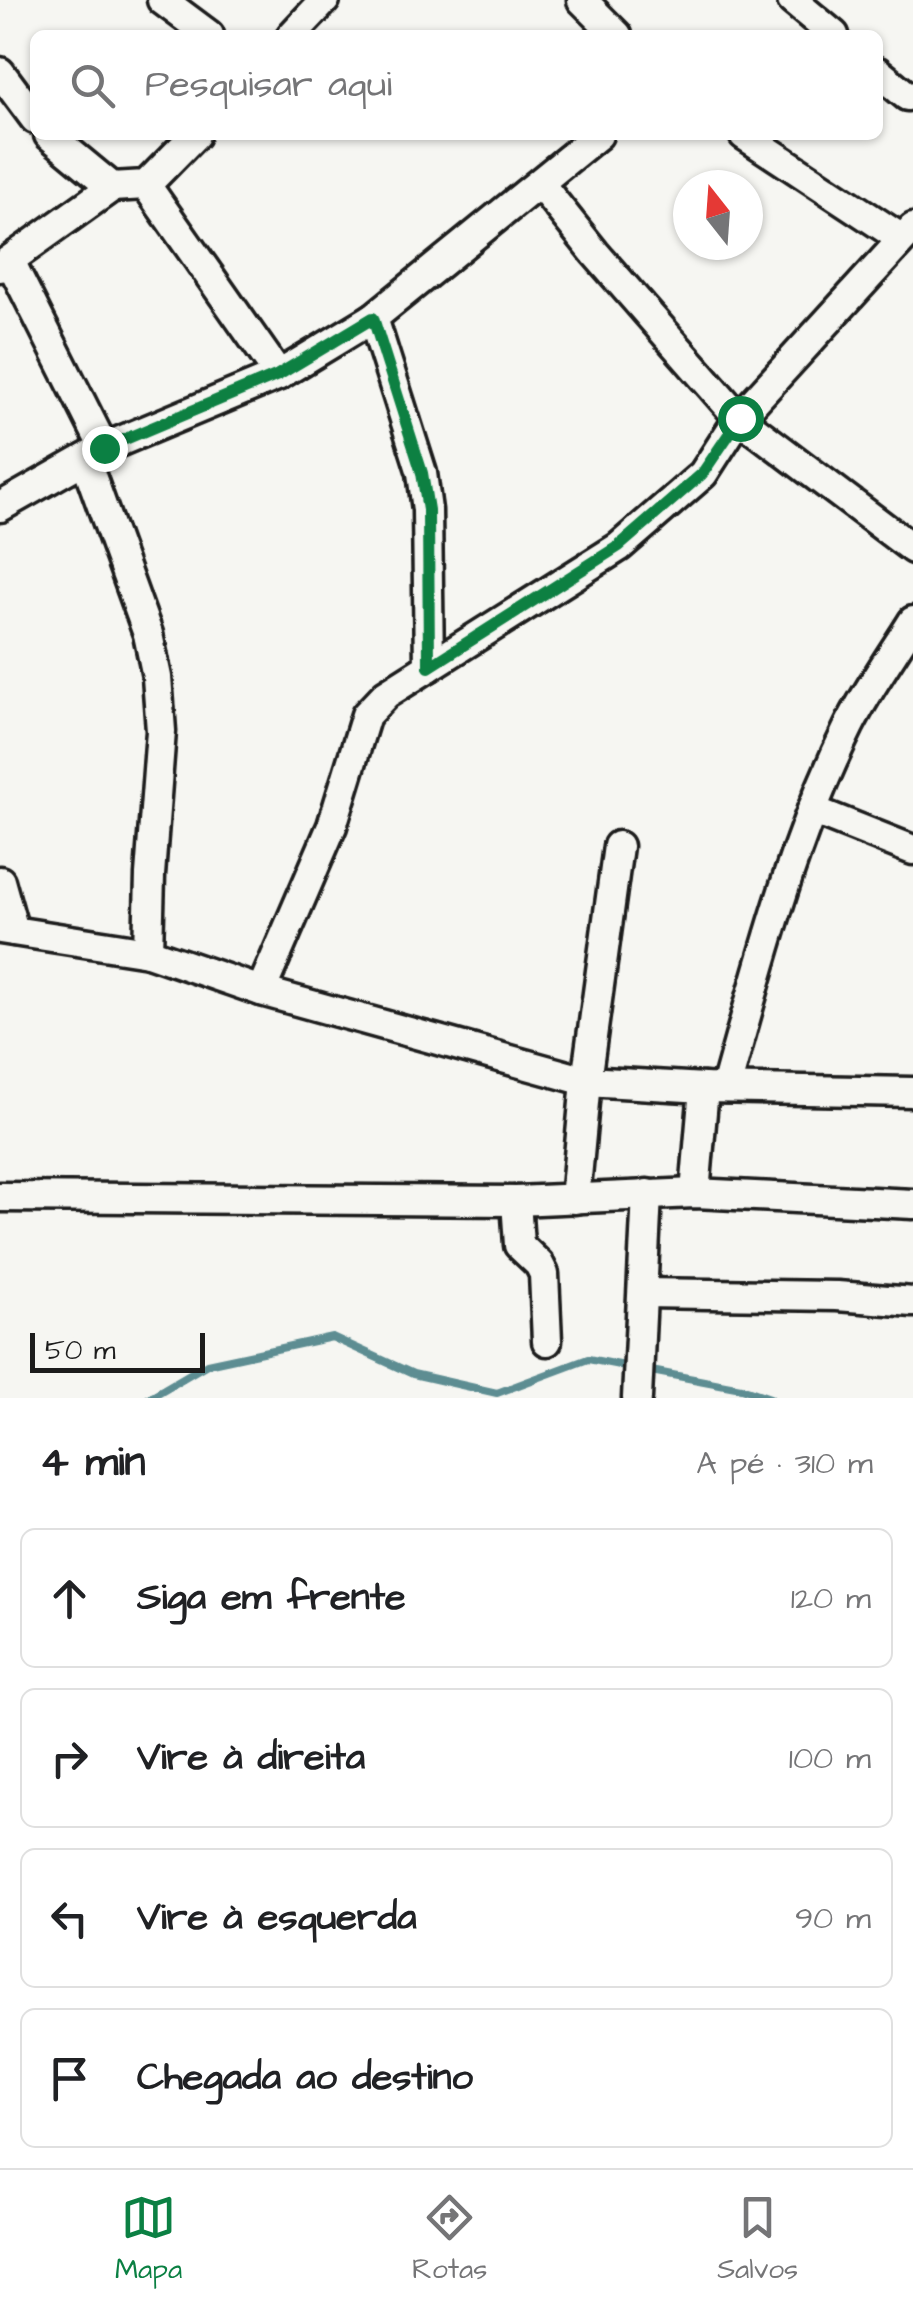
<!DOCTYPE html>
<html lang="pt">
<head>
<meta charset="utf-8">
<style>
	:root { --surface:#fff; --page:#f2f2f2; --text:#202124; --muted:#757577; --line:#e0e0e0; --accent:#0b8043 }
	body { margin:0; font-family:"Architects Daughter",sans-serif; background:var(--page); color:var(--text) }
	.compass { position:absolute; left:673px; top:170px; width:90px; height:90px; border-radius:50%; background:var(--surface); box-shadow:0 2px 8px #0004; rotate:343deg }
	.scale { position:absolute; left:30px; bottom:25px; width:175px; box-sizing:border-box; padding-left:10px; border:5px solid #1c1c1c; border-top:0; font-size:28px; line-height:35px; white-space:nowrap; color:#1c1c1c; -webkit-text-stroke:8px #f6f6f2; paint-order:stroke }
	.stop { position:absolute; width:30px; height:30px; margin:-22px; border:8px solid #0b8043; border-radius:50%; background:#fff }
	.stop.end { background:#0b8043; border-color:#fff; box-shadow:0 2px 10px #0008 }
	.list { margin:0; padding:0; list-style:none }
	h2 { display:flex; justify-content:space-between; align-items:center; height:130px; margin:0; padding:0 40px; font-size:42px }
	h2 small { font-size:32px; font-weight:400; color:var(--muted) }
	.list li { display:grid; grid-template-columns:65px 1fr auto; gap:30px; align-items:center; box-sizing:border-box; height:140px; margin:0 20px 20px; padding:0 20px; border:2px solid var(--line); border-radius:15px }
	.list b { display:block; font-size:38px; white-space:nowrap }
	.list em { font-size:32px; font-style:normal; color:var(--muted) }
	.icon { flex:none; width:55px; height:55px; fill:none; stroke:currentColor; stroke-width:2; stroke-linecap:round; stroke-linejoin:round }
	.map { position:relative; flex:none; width:913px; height:1398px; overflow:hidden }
	.search { position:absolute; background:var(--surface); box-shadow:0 2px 8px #0004; left:30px; right:30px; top:30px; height:110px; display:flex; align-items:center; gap:25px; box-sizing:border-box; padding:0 35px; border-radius:15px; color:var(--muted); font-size:38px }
	.sheet { height:770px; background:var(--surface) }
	nav { display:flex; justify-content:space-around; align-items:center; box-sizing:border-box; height:140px; border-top:2px solid var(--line); background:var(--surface); font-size:28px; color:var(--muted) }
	nav a { display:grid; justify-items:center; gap:5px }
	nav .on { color:var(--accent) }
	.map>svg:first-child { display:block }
</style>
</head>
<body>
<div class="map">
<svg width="913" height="1398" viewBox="0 0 913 1398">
	<rect width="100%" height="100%" fill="#f6f6f2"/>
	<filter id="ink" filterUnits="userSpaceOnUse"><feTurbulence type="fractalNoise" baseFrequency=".01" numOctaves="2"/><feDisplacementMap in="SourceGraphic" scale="20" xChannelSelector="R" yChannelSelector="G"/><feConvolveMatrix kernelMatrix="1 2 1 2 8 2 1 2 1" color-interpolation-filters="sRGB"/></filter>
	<g filter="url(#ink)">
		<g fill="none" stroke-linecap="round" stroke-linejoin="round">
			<path stroke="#5d8d92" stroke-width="8" d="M149 1398 207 1364 332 1337 413 1374 497 1393 588 1359 741 1388 770 1398"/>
			<defs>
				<g id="minor">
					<path d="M162 0 209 35"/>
					<path d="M582 0 617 35"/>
					<path d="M792 0 834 35"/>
					<path d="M292 35 325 0"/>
					<path d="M0 72 35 119"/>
					<path d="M878 72 907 96"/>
					<path d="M49 135 112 187"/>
					<path d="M744 135 902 239"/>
					<path d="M540 184 595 253 739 418 913 549"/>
					<path d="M146 185 279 375"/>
					<path d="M10 261 104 448"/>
					<path d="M0 267 112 187 146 185 195 135"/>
					<path d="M373 318 422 473 427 510 429 667"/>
					<path d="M85 459 148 634 157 677 161 731 150 875 148 952"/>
					<path d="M0 507 104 448 279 375 373 318 598 135"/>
					<path d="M812 810 913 850"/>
					<path d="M0 881 14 931"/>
					<path d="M0 929 148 952 261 991 586 1081 704 1088 913 1092"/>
					<path d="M261 991 332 826 366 715 386 694 619 547 703 474 739 418 913 228"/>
					<path d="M726 1088C760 965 792 841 849 726 867 690 892 655 913 621"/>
					<path d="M695 1193 704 1088"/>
					<path d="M0 1197 516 1201 695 1193 913 1204"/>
					<path d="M575 1199 586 1081 618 846"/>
					<path d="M516 1201 519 1245 539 1264 544 1274 547 1341"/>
					<path d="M643 1293 837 1296 913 1302"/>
					<path d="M637 1398 647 1194"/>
				</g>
			</defs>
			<use href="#minor" stroke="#1c1c1c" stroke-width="35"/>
			<use href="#minor" stroke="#f6f6f2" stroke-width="28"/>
		</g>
	</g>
	<g fill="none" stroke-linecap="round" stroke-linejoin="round" filter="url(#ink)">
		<path stroke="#0b8043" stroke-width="12" d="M104 448 278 375 373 318 422 473 428 510 429 667 619 546 702 474 740 418"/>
	</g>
</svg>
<svg class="compass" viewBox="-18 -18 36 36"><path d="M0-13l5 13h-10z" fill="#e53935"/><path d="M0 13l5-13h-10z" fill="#757577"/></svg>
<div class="scale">50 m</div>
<div class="stop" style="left:740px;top:418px"></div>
<div class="stop end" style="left:104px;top:448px"></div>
<div class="search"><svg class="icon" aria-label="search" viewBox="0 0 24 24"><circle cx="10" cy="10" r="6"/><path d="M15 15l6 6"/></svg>Pesquisar aqui</div>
</div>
<section class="sheet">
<h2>4 min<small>A pé · 310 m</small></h2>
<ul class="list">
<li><svg class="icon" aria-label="ahead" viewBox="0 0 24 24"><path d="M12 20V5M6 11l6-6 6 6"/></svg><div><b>Siga em frente</b></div><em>120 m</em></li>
<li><svg class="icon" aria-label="right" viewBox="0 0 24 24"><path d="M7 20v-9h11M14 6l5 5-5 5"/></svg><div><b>Vire à direita</b></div><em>100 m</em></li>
<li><svg class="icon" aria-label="left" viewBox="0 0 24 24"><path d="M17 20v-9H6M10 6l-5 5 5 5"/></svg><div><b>Vire à esquerda</b></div><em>90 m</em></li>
<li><svg class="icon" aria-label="arrive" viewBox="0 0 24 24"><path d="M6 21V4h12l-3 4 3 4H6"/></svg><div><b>Chegada ao destino</b></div></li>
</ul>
</section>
<nav>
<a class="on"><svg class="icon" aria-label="map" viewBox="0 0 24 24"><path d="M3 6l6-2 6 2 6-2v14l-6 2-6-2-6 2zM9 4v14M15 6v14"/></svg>Mapa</a>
<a><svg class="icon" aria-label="directions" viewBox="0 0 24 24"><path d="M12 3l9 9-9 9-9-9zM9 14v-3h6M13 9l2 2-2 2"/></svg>Rotas</a>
<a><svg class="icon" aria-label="saved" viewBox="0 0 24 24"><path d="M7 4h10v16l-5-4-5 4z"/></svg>Salvos</a>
</nav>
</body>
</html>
